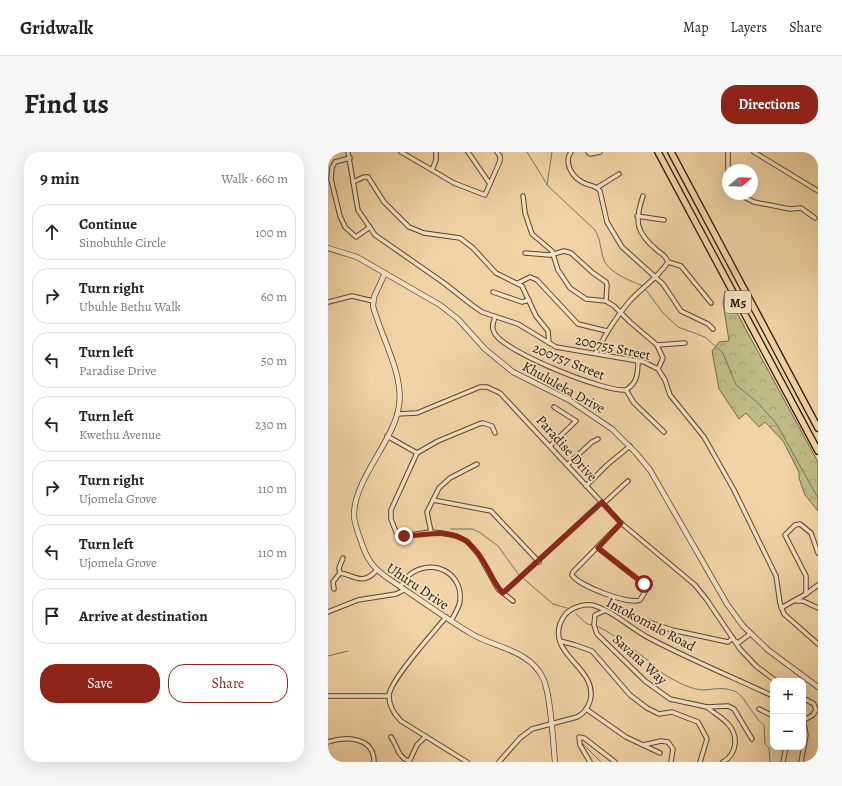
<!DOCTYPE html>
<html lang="en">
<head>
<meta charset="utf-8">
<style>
	:root { --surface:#fff; --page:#f6f6f6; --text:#222; --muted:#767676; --line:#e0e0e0; --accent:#8f2418 }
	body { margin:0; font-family:Alegreya,serif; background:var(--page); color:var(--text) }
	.controls { position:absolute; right:12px; bottom:12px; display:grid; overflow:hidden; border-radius:8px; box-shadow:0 4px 16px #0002 }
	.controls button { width:36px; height:36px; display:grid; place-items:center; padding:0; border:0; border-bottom:1px solid var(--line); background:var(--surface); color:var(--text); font:20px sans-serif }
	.compass { position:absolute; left:394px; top:12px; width:36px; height:36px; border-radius:50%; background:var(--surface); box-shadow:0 4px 16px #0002; rotate:71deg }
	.stop { position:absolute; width:12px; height:12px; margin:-9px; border:3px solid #8f2418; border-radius:50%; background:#fff }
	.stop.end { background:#8f2418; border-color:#fff; box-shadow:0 1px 4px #0008 }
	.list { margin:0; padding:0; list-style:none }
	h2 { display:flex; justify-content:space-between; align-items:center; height:52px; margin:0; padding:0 16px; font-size:17px }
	h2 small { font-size:13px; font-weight:400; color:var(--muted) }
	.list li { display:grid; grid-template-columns:26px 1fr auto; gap:12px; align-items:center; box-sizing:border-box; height:56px; margin:0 8px 8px; padding:0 8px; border:1px solid var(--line); border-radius:16px }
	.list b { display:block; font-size:15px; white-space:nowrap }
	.list p { margin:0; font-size:13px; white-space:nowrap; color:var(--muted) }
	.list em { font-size:13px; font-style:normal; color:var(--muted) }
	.actions { display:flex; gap:8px; padding:12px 16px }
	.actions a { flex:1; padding:9px 0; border:1px solid var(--accent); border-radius:16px; text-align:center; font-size:14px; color:var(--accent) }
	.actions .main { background:var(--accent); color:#fff }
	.icon { flex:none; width:22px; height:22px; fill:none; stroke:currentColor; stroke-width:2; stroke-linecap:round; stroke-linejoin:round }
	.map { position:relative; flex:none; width:490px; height:610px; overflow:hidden; border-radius:16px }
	header { display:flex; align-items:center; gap:24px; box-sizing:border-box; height:56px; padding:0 20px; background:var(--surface); border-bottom:1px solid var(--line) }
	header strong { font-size:19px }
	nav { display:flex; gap:22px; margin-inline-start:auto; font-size:14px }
	.intro { display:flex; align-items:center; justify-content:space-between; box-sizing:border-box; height:96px; padding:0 24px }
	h1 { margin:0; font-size:28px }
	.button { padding:10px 18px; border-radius:16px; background:var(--accent); color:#fff; font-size:14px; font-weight:700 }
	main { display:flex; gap:24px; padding:0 24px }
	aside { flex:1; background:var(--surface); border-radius:16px; box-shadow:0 4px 16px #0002 }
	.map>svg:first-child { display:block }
</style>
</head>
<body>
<header>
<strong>Gridwalk</strong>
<nav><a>Map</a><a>Layers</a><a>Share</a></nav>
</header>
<div class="intro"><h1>Find us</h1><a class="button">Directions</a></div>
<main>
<aside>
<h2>9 min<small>Walk · 660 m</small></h2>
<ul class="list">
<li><svg class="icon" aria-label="ahead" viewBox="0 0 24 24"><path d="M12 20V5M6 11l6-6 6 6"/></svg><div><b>Continue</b><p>Sinobuhle Circle</p></div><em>100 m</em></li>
<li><svg class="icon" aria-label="right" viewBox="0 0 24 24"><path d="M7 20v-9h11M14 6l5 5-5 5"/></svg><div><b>Turn right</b><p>Ubuhle Bethu Walk</p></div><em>60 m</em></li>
<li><svg class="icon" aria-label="left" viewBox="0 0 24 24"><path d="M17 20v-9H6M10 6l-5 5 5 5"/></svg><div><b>Turn left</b><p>Paradise Drive</p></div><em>50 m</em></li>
<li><svg class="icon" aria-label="left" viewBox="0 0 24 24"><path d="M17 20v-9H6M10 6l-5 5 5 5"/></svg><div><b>Turn left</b><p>Kwethu Avenue</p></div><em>230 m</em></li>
<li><svg class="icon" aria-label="right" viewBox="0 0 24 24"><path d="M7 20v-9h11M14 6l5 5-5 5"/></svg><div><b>Turn right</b><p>Ujomela Grove</p></div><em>110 m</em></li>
<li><svg class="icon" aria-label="left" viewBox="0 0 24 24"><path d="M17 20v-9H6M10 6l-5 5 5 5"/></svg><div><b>Turn left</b><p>Ujomela Grove</p></div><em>110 m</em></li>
<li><svg class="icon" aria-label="arrive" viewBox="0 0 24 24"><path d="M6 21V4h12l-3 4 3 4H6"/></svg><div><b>Arrive at destination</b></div></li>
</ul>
<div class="actions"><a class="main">Save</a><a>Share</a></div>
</aside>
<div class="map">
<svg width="490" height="610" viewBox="0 0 490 610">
	<defs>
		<pattern id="forest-crowns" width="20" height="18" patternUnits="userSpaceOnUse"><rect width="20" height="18" fill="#bebb84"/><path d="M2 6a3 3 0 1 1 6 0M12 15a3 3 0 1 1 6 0" fill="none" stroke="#a3a070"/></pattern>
	</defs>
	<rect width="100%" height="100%" fill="#f1d3a6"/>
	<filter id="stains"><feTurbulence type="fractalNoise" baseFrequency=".005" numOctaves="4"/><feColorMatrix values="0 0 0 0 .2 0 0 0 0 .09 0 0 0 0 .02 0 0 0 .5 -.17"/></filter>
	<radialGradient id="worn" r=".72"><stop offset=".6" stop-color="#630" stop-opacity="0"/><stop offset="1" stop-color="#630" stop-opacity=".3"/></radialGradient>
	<path fill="url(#forest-crowns)" stroke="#726843" d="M397 139 490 310V359L477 343 471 326V320L455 289 437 270 431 275 418 261 411 267 391 237 384 199 391 190 401 189 395 151Z"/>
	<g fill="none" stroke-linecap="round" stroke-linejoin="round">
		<g stroke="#6c7768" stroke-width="1">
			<path d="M199 0 220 34 267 78C273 88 272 97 276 108 281 121 303 129 315 134"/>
			<path d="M219 33 224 0"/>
			<path d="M318 138 335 161 350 175 377 185 395 201 408 233 429 250 448 271 490 346"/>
			<path d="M123 377H144L151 380 170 394 191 423"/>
			<path d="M196 427 225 452 239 456"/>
			<path d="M248 462 259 472 265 473"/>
			<path d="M269 474C289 484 307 499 325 512 330 516 333 521 339 524 349 530 364 538 376 538 387 537 396 535 406 539 416 542 425 565 436 573L437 592 441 596 442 610"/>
			<path d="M0 504 20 499"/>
			<path d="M254 591 273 610"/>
		</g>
		<defs>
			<g id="minor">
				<path d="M20 0 30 58 47 83 116 131 144 153 154 160 190 172 228 195 316 210 330 217 337 228 342 243 376 285 406 338 448 424 452 451 456 462 490 492"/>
				<path d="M73 0 126 31 157 43 172 9V4L169 0"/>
				<path d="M140 0 162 32"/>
				<path d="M243 0C235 11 245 26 256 31 262 34 268 33 272 39L279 70 294 95 335 132 353 159 380 172 385 177"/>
				<path d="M260 0 262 2 272 0"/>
				<path d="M426 0 490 39"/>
				<path d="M22 6 7 10 4 16 3 27 12 64 17 75 28 85 42 75"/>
				<path d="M104 18 108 8V0"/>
				<path d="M400 19V0"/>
				<path d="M25 30 36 25H40L56 50 81 75 96 81 132 86 145 96 168 121 194 134 208 164 220 179 221 191"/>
				<path d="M270 35 291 22"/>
				<path d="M410 42 426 50 462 57 473 56 487 66"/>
				<path d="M195 44 197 61 204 82 224 99 230 118 242 136 258 147 278 149 286 154 302 170 329 193 335 206 330 217"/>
				<path d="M309 64 336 68"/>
				<path d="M197 101 222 103 236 99 243 101 265 121 278 130 279 133 278 149"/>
				<path d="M340 110 353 114 383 151"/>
				<path d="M190 131 202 125 209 128 250 172 279 179"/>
				<path d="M165 140 194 150 201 148"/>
				<path d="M0 150 24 144 45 149"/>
				<path d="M167 165C165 171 163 176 167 182 179 201 276 240 298 238 309 231 310 222 310 209"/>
				<path d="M329 193 357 191"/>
				<path d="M268 200C278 182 287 166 301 150 313 136 330 126 340 110 338 104 334 102 330 99 308 81 306 70 315 44"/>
				<path d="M298 238 306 251 336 280"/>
				<path d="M69 262 89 261 152 235H159L172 241 293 371 367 433 379 448 412 497 428 514 448 529"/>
				<path d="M59 284 89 301 110 289 151 272 155 271 164 274 167 281"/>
				<path d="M222 294 248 269 226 255"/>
				<path d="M89 301 63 358V367L68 380 74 384 103 380 114 381 128 384 139 389 151 403 170 437 185 449"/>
				<path d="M239 313 264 290 270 287"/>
				<path d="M258 334 279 313 302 294"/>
				<path d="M105 348 163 359 211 410"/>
				<path d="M275 352 300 329"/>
				<path d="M103 380 99 360 111 336 122 326 149 312"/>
				<path d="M270 396 316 432 317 440 312 448C301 453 251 434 244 423L245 420 293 371"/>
				<path d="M12 421C26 423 34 434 48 419"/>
				<path d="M12 421 11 416 15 406"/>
				<path d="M72 435C76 430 79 424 84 421 107 406 135 422 132 449 131 456 126 463 123 469"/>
				<path d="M6 437 5 430 12 421"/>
				<path d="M175 441 274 350"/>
				<path d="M478 442V424L457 383 467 373 472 372 483 381 490 401"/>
				<path d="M469 449H475L490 456"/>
				<path d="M453 456 478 442 490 433"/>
				<path d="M276 459 267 463 266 473 269 482 317 529 342 547 379 555 400 554 406 557 424 587"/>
				<path d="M0 460 30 448 68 442 76 438"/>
				<path d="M118 465C106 480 61 529 61 544 61 554 66 562 73 569L139 610"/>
				<path d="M318 469 344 478 400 490 405 486"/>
				<path d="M232 489 247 493 264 499 302 543 319 556 331 562 344 560 370 570 379 587 372 610"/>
				<path d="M407 489 410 491 422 482"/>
				<path d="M0 544H60"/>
				<path d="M475 546 486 552 488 558 485 563 476 568"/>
				<path d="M380 556C386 561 395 566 400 572 411 584 409 602 395 610"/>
				<path d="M258 557 298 585 332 601"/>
				<path d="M431 557 445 564"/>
				<path d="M63 585C69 593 70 606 81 609"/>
				<path d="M0 590C19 584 46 585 46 610"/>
				<path d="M315 593 333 589 340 590 345 597 343 610"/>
				<path d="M81 610 89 593 97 585"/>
				<path d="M171 610 192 586 204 577 249 565C255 562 260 556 262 549 271 517 221 504 232 472 234 467 237 462 241 459 247 455 256 452 264 453 282 457 304 477 321 486 361 507 404 525 445 544"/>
				<path d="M262 610 252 593 251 585 256 586 287 610"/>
				<path d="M455 610 458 595"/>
				<path d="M473 610 478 583 475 566"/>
			</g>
			<g id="tertiary">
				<path d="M0 96 29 105 112 153 130 167 157 197 185 220 241 248 284 277 308 301 322 318 399 452 415 474 440 498 490 535"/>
				<path d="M57 121 46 145 45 154C53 185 76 222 71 254 66 289 26 327 26 363 26 371 30 381 33 389 39 408 45 416 61 427 88 445 114 464 142 481 166 496 201 497 215 526 223 543 225 590 227 610"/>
			</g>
			<g id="primary">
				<path d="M330 0 490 299"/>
				<path d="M343 0 490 276"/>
			</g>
		</defs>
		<use href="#minor" stroke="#58452b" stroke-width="5.5"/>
		<use href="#tertiary" stroke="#58452b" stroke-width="6"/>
		<use href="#primary" stroke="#251602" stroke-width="8"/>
		<use href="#minor" stroke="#f6e2c5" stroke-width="3.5"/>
		<use href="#tertiary" stroke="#f6e2c5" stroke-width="4.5"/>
		<use href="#primary" stroke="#f1d3a6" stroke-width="5.5"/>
	</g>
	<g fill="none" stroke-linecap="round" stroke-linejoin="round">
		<path stroke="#8f2418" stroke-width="5" d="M76 384C114 382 134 372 157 412 163 422 167 433 175 441L274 350 293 371 270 396 316 432"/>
	</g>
	<g text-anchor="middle" stroke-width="3.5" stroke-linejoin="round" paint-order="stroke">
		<rect fill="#f6e2c5" stroke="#64533c" stroke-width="1" x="397" y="139" width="26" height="22" rx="3"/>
		<g font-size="13" font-weight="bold" fill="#251602">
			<text x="410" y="155">M5</text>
		</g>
		<g font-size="14" fill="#251602" stroke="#f6e2c5">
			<text transform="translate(285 195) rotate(12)" y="5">200755 Street</text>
			<text transform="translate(241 209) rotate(22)" y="5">200757 Street</text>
			<text transform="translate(236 235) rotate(29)" y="5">Khululeka Drive</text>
			<text transform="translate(239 296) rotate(48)" y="5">Paradise Drive</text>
			<text transform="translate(90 434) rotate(34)" y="5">Uhuru Drive</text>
			<text transform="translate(323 472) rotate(28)" y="5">Intokomalo Road</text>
			<text transform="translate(312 507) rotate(42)" y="5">Savana Way</text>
		</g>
	</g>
	<rect width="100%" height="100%" filter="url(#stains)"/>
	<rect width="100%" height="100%" fill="url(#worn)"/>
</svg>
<div class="controls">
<button>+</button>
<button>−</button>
</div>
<svg class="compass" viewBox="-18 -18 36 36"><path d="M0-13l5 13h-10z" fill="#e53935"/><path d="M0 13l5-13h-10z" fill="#767676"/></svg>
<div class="stop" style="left:316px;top:432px"></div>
<div class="stop end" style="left:76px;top:384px"></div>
</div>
</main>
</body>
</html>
